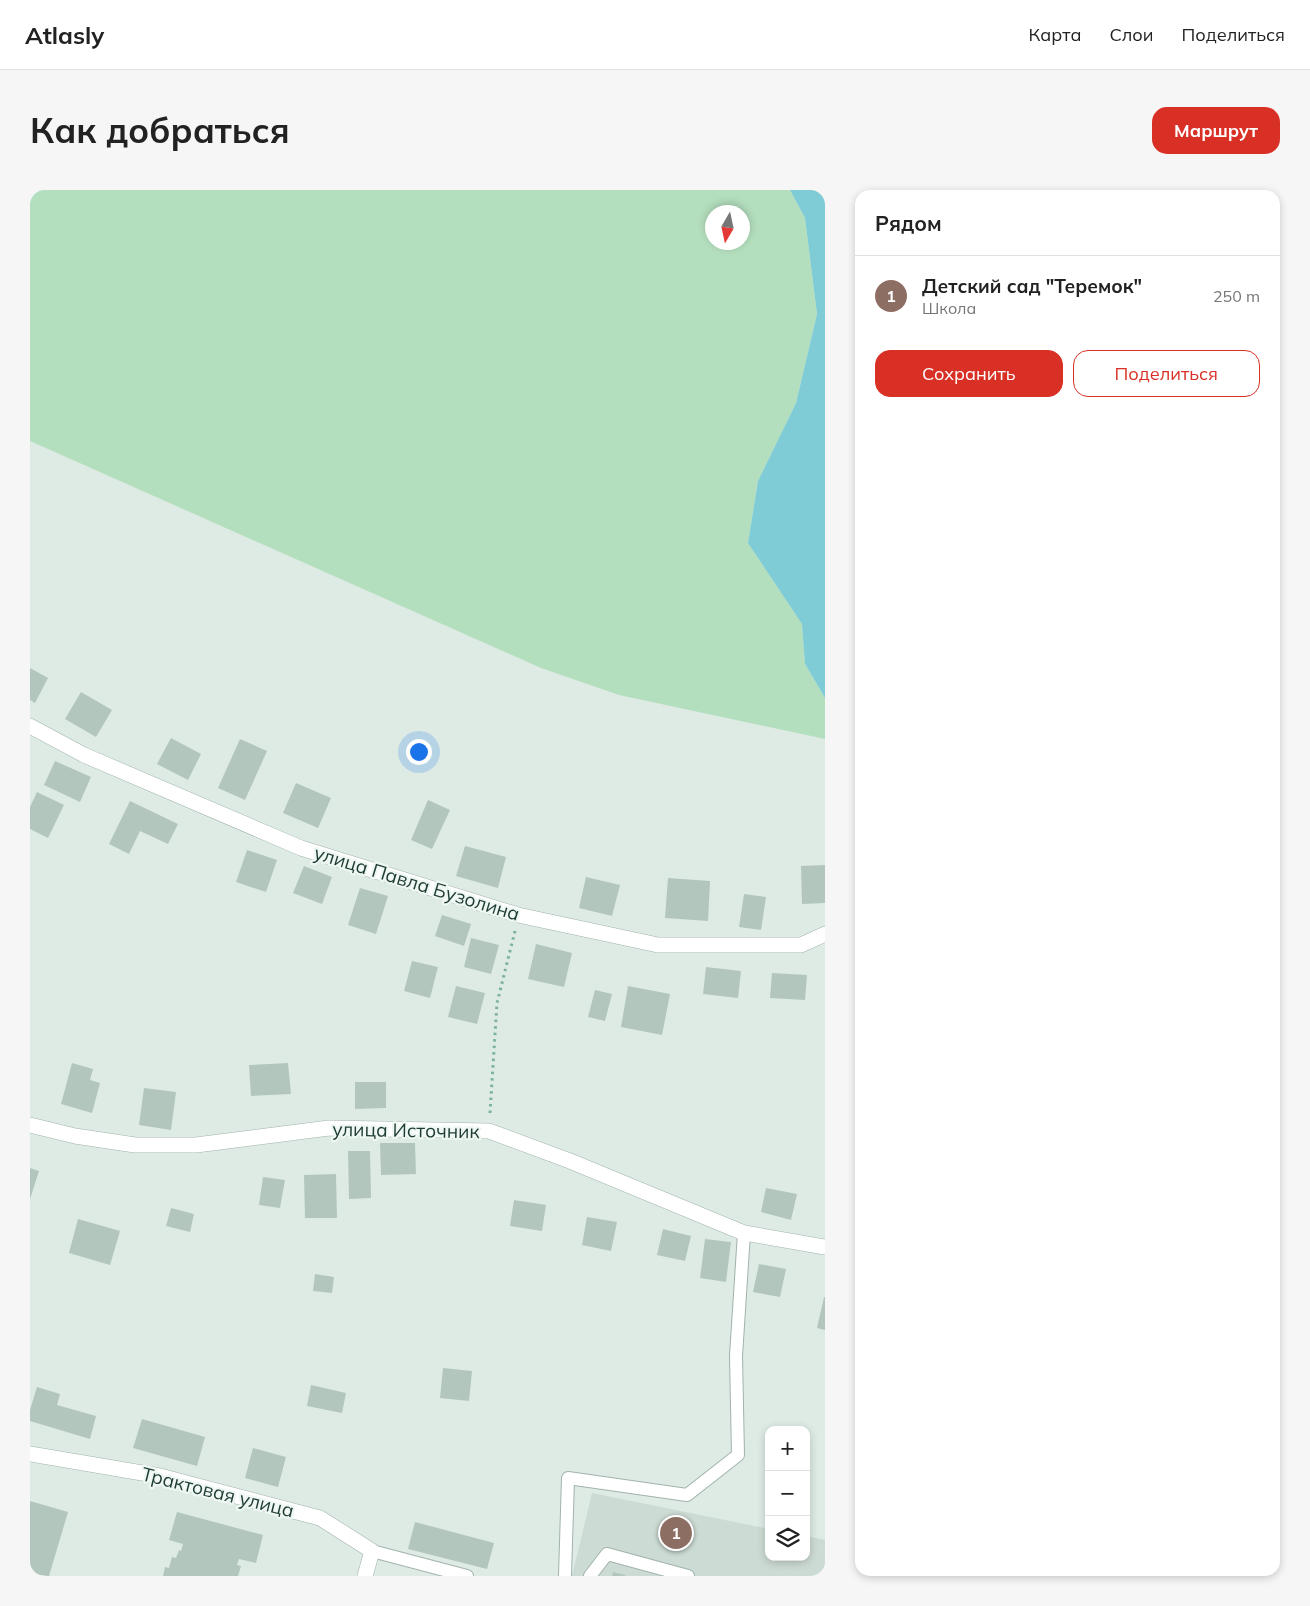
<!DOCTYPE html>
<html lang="ru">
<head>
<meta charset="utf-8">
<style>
	:root { --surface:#fff; --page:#f6f6f6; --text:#222; --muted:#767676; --line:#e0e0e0; --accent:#d93025 }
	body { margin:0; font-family:Mulish,sans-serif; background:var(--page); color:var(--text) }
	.controls { position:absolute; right:15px; bottom:15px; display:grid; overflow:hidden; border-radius:10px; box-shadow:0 2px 8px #0003 }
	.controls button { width:45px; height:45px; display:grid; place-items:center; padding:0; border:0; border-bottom:1px solid var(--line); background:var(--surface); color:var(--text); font:25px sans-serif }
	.compass { position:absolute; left:675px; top:15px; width:45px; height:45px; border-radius:50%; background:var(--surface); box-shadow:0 2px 8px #0003; rotate:189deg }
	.you { position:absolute; left:388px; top:561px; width:18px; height:18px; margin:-12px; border:4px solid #fff; border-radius:50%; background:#1a73e8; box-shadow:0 0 0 8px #1a73e833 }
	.badge { display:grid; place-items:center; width:32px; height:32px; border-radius:50%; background:var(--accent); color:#fff; font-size:16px; font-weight:700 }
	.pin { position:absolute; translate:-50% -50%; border:2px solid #fff; box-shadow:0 1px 5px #0006 }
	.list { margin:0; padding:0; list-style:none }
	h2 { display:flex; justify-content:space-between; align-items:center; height:65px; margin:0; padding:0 20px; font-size:21px }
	h2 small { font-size:16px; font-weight:400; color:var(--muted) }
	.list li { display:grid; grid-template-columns:32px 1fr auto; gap:15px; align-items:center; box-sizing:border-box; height:80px; padding:0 20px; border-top:1px solid var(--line) }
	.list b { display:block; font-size:19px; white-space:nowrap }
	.list p { margin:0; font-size:16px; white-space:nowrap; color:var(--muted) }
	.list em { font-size:16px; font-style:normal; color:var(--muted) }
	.actions { display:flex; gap:10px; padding:15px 20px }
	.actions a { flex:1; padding:11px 0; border:1px solid var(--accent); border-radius:15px; text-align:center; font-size:18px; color:var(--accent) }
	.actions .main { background:var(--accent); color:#fff }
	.icon { flex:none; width:28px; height:28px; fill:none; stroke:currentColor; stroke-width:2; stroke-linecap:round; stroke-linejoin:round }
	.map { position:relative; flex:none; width:795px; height:1386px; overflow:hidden; border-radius:15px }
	header { display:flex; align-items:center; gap:30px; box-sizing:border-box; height:70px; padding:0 25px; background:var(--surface); border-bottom:1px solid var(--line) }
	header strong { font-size:24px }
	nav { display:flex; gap:28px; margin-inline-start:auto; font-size:18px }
	.intro { display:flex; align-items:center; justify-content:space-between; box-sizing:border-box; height:120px; padding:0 30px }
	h1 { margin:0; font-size:35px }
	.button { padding:12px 22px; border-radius:15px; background:var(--accent); color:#fff; font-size:18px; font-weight:700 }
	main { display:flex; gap:30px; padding:0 30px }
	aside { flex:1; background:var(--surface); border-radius:15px; box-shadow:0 2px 8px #0003 }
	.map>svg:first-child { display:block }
</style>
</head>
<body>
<header>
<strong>Atlasly</strong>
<nav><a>Карта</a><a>Слои</a><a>Поделиться</a></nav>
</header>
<div class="intro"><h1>Как добраться</h1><a class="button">Маршрут</a></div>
<main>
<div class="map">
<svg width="795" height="1386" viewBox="0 0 795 1386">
	<rect width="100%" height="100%" fill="#deebe5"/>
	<path fill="#ccdbd3" d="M562 1303 739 1339V1367H776V1346L795 1350V1386H542Z"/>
	<path fill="#b4dfbe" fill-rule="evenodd" d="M0 0H760L775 28 787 124 766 213 728 291 718 353 772 434 775 474 795 508V549L589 505 511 478 0 251ZM682 22H712V52H682Z"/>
	<path fill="#80ccd6" d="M760 0H795V508L775 474 772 434 718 353 728 291 766 213 787 124 775 28Z"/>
	<g fill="#b3c6bd">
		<path d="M0 478 18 488 5 513 0 510Z"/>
		<path d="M51 502 82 520 66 547 35 529Z"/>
		<path d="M141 548 171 564 158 590 127 574Z"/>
		<path d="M210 549 237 561 215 610 188 598Z"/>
		<path d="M25 571 61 587 50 612 14 595Z"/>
		<path d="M266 593 301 608 288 638 253 623Z"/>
		<path d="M7 602 34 615 18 648 0 639V617Z"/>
		<path d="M398 610 420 620 402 659 381 650Z"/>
		<path d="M100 611 148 634 138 654 110 641 99 664 79 654Z"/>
		<path d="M435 656 476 667 468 698 426 686Z"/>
		<path d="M217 660 247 670 236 702 206 692Z"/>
		<path d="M795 675V713L772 714 771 676Z"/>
		<path d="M274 676 302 687 292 714 263 703Z"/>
		<path d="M556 687 590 695 582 726 549 718Z"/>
		<path d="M638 688 680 691 678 731 635 728Z"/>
		<path d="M330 698 358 706 346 744 318 735Z"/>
		<path d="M714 704 736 707 731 740 709 737Z"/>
		<path d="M412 725 441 734 434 756 405 746Z"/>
		<path d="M441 748 469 755 461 784 434 777Z"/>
		<path d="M506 754 542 763 534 797 498 789Z"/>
		<path d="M382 771 408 777 400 808 374 801Z"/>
		<path d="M676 777 711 781 708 808 673 804Z"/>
		<path d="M742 783 777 785 775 810 740 808Z"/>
		<path d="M426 796 455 803 447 834 418 827Z"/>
		<path d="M598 796 640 804 632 845 591 837Z"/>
		<path d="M565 800 582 804 575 831 558 827Z"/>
		<path d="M42 873 63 879 60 890 70 893 62 923 31 914Z"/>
		<path d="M258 873 261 904 221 906 219 875Z"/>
		<path d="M325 892H356V918L325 919Z"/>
		<path d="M114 898 146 902 141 940 109 935Z"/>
		<path d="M350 953H385L386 984 351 985Z"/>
		<path d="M318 961H340L341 1008 319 1009Z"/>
		<path d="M0 978 9 981 0 1009Z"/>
		<path d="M306 984 307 1028H275L274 985Z"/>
		<path d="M233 987 255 990 250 1018 229 1015Z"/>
		<path d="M736 998 767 1004 761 1030 731 1022Z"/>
		<path d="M484 1010 516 1015 512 1041 480 1036Z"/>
		<path d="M141 1018 164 1024 160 1042 136 1036Z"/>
		<path d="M557 1027 587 1032 581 1061 552 1055Z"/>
		<path d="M48 1029 90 1041 80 1075 39 1063Z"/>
		<path d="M633 1039 661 1046 655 1071 627 1065Z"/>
		<path d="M675 1049 701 1052 696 1092 670 1088Z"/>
		<path d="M729 1074 756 1079 750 1107 723 1102Z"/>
		<path d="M285 1084 304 1087 302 1103 283 1101Z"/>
		<path d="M794 1107H795V1140L787 1138Z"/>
		<path d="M413 1178 442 1181 439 1211 410 1208Z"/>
		<path d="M281 1195 316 1203 312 1223 277 1216Z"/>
		<path d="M7 1197 30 1204 27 1215 66 1226 60 1249 0 1231V1220Z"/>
		<path d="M112 1229 175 1247 167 1276 103 1258Z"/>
		<path d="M223 1258 256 1267 248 1297 215 1288Z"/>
		<path d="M0 1311 38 1322 19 1386 0 1384Z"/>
		<path d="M147 1322 233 1345 226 1373 209 1369 207 1375 211 1376 208 1386H133L135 1377 139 1378 142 1367 146 1368 149 1360 151 1361 153 1354 139 1350Z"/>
		<path d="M385 1332 464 1353 457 1379 378 1359Z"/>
		<path d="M583 1382 595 1385V1386H582Z"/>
	</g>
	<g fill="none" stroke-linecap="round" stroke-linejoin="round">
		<defs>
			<g id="service">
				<path d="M342 1361 437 1386"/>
				<path d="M535 1386 538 1288 657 1305 708 1265 706 1166 714 1043"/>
				<path d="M560 1386 577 1364 658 1386"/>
			</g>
			<g id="minor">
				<path d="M0 536 54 565 271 658 488 725 628 755H771L795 744"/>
				<path d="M0 935 45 946 105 955H166L299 938 459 941 540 971 714 1043 795 1057"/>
				<path d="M0 1264 130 1286 290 1328 342 1361 335 1386"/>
			</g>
		</defs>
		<use href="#service" stroke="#a1b3ac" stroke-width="14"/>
		<use href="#minor" stroke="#a1b3ac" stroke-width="16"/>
		<path stroke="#7bb29f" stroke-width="3" stroke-dasharray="2.5 4" stroke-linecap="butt" d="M460 923 467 813 485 741"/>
		<use href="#service" stroke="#fff" stroke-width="12"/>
		<use href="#minor" stroke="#fff" stroke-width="15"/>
	</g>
	<g text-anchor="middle" stroke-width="4.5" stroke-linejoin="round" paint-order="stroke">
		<g font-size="19" fill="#1e3c33" stroke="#eef7f2">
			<text transform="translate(387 693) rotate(17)" y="7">улица Павла Бузолина</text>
			<text transform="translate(376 940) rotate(1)" y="7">улица Источник</text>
			<text transform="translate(188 1302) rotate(14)" y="7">Трактовая улица</text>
		</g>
	</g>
</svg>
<div class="controls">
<button>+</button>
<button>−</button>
<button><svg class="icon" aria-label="layers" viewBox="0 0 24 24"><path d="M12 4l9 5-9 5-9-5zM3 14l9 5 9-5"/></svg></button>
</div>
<svg class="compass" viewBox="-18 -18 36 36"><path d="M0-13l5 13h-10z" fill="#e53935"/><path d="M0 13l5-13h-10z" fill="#767676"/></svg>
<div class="you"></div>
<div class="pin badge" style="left:646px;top:1343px;background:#8d6e63">1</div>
</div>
<aside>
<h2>Рядом<small></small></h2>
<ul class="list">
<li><span class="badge" style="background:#8d6e63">1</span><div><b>Детский сад &quot;Теремок&quot;</b><p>Школа</p></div><em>250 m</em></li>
</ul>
<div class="actions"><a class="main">Сохранить</a><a>Поделиться</a></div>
</aside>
</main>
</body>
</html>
